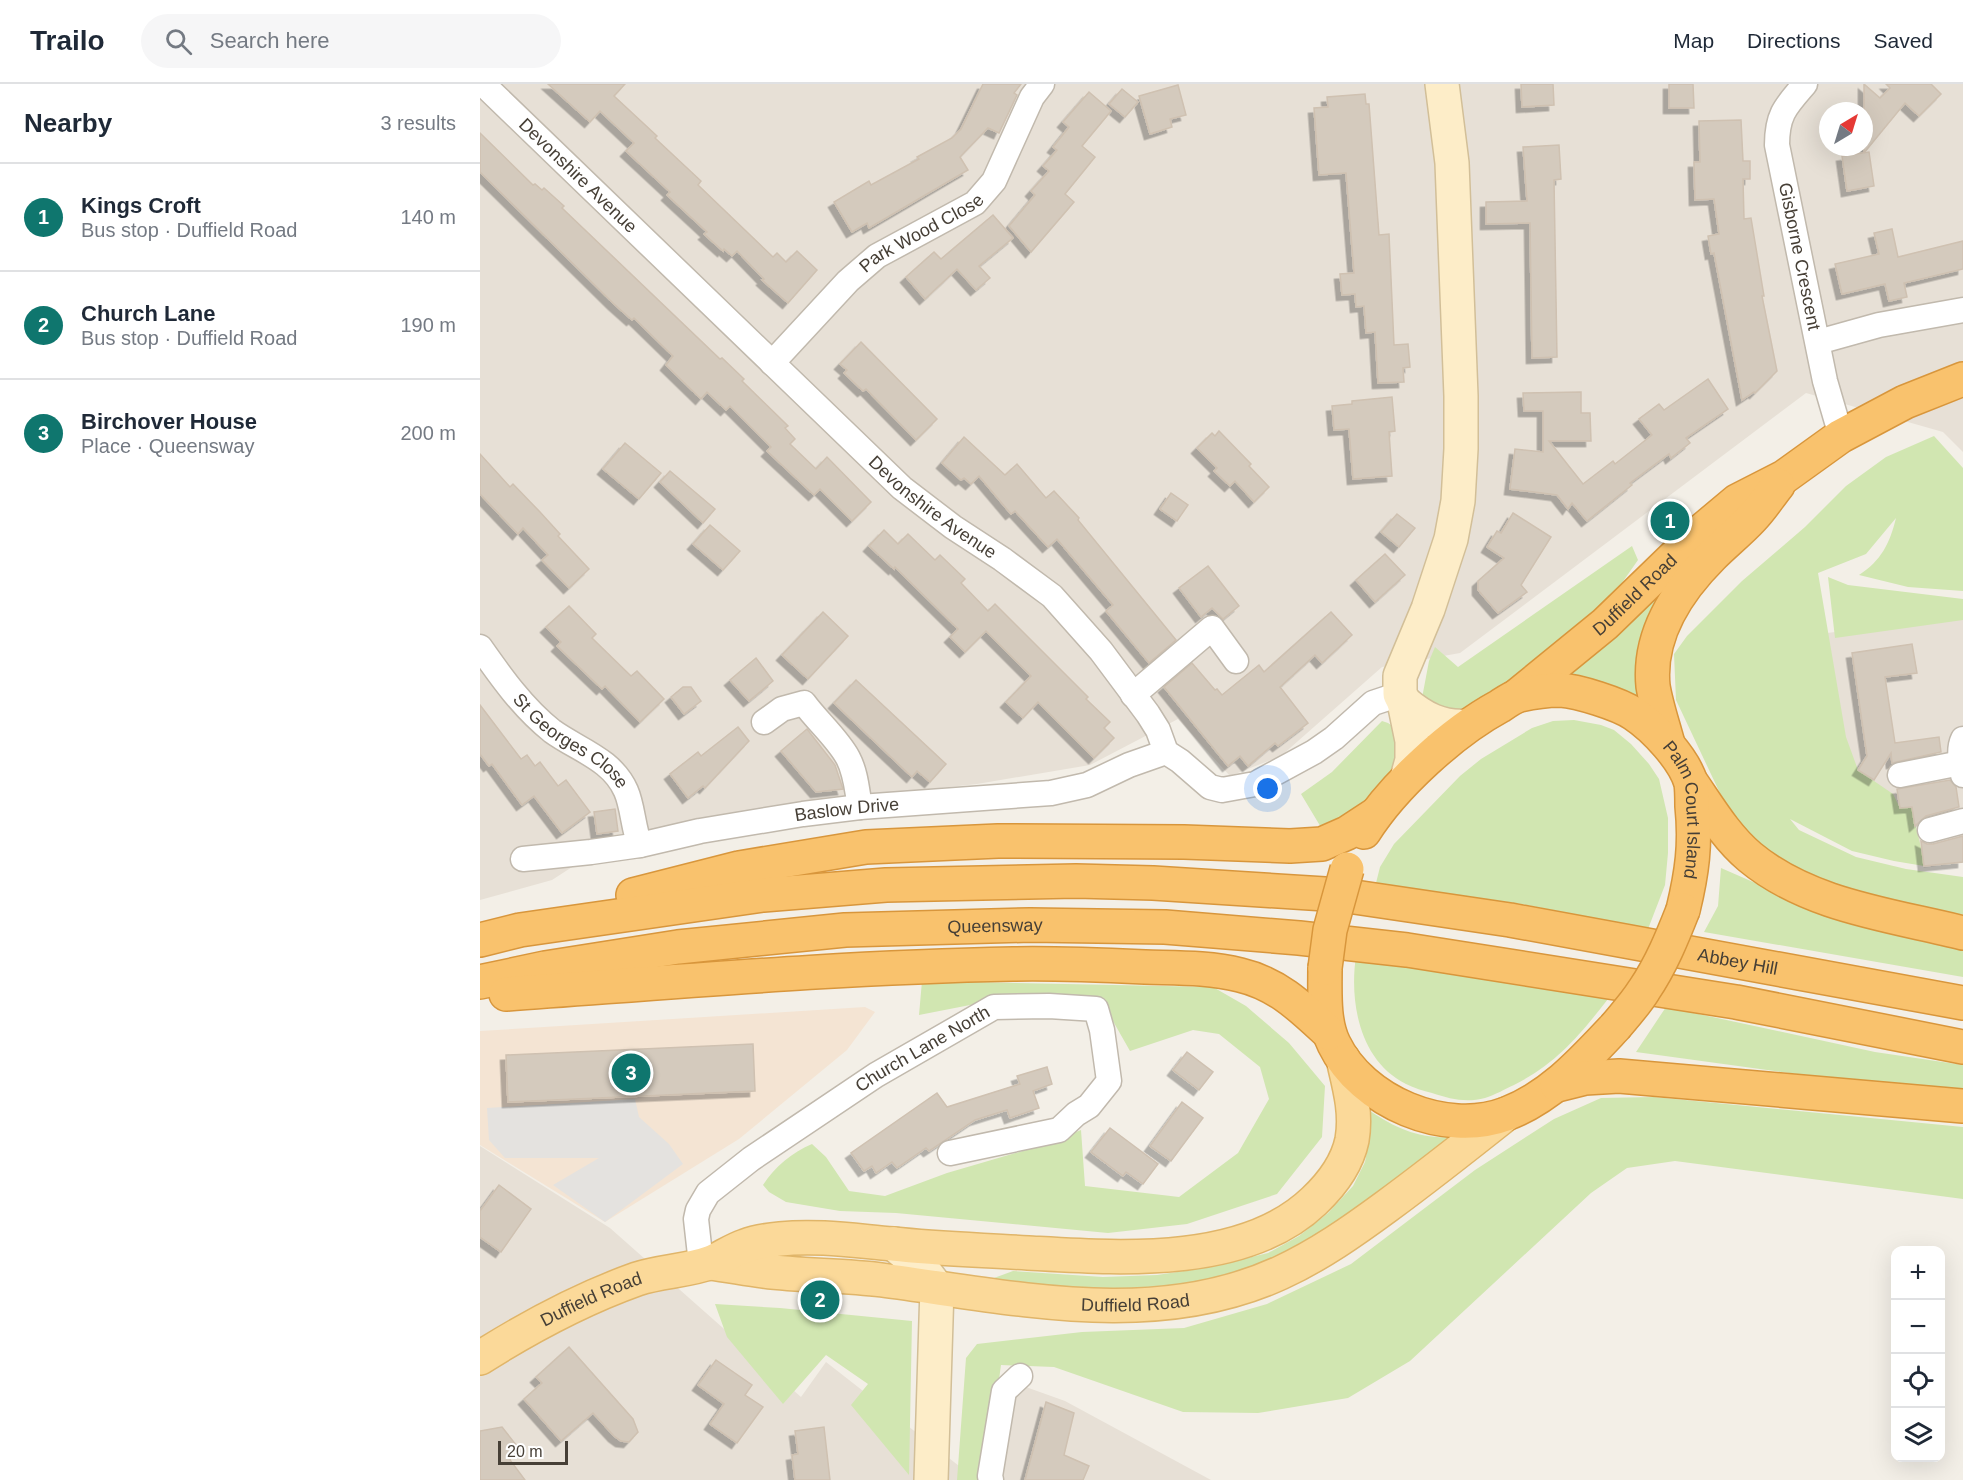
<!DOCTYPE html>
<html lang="en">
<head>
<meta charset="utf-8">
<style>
	:root { --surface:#fff; --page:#f6f6f7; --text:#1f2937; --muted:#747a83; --line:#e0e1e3; --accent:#0f766e }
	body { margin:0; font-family:Helvetica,sans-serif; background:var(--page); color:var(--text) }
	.controls { position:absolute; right:18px; bottom:18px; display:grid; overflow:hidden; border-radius:12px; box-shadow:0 6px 24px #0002 }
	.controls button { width:54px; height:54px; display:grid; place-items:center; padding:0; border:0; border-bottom:2px solid var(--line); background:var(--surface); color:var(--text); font:30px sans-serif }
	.compass { position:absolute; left:1339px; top:18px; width:54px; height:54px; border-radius:50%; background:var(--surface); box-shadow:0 6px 24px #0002; rotate:38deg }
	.scale { position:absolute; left:18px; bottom:15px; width:70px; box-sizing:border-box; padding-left:6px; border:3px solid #463f36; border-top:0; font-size:16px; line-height:21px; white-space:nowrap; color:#463f36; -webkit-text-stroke:4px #fff; paint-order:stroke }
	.you { position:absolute; left:788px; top:705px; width:21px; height:21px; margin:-15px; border:4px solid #fff; border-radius:50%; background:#1a73e8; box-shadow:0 0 0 9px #1a73e833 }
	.badge { display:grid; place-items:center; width:39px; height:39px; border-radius:50%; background:var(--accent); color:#fff; font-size:20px; font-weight:700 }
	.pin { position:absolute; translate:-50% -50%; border:3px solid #fff; box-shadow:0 2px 6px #0006 }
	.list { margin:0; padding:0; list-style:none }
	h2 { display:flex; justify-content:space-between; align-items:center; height:78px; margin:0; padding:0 24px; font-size:26px }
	h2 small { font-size:20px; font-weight:400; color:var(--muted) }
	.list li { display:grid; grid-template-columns:39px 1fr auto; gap:18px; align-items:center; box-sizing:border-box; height:108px; padding:0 24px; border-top:2px solid var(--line) }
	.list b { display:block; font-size:22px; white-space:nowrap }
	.list p { margin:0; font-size:20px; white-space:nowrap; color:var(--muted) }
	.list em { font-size:20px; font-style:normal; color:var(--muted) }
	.icon { flex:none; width:33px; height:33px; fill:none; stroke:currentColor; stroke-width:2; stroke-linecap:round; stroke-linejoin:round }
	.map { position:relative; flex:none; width:1483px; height:1396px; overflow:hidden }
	header { display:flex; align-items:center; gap:36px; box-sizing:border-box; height:84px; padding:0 30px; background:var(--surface); border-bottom:2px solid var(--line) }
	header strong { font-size:28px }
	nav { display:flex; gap:33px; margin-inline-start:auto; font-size:21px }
	.search { width:420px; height:54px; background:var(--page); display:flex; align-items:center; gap:15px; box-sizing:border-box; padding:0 21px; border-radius:33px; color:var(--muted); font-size:22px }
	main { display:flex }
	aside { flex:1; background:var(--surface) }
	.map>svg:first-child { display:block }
</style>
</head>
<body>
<header>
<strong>Trailo</strong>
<div class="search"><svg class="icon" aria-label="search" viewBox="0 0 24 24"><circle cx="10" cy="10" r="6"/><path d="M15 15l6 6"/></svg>Search here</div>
<nav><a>Map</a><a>Directions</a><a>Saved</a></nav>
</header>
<main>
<aside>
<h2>Nearby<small>3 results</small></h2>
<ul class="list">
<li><span class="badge">1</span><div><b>Kings Croft</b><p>Bus stop · Duffield Road</p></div><em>140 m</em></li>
<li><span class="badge">2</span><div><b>Church Lane</b><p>Bus stop · Duffield Road</p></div><em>190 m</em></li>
<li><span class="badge">3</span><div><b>Birchover House</b><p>Place · Queensway</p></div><em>200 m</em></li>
</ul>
</aside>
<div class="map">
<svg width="1483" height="1396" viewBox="0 0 1483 1396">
	<defs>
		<filter id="shadow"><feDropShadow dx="-5.5" dy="5.5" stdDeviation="0" flood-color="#0004"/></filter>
	</defs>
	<rect width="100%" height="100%" fill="#f3efe7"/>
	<g fill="#e7e0d6" fill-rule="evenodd">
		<path d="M0 0H1483V368L1463 348 1326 309 980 569 902 583 801 672 750 692 698 635 610 681 497 700 345 716 140 752 72 796 0 816ZM1348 27H1384V63H1348Z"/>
		<path d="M1483 532V778L1444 784 1364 670 1347 549Z"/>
		<path d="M0 1062 130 1144 321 1313 346 1278 497 1396H0Z"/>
		<path d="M518 1293 585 1317 731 1396H498Z"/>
	</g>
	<path fill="#f4e4d3" d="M385 923 395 928 367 966 259 1055 125 1138 0 1061V947Z"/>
	<g fill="#d1e6b1">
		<path d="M1454 352 1483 384V507L1428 503 1379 491C1401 477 1410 459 1416 434L1386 470 1338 489 1366 653 1378 686 1413 710 1420 724 1432 723C1435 743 1442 762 1444 782L1414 777 1372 767 1310 735 1319 746 1376 773 1426 785 1483 793V838L1384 813 1287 772 1255 741 1196 616 1194 570 1207 552 1262 497 1325 443 1366 402 1406 373Z"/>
		<path d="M1152 462 1158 476 1125 523 1044 591 976 631 942 614 949 577 955 563 978 583Z"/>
		<path d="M1201 487 1166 622 1091 597 1088 589Z"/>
		<path d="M1348 493 1368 501 1483 515V536L1355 554Z"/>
		<path d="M1094 636 1121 641 1134 646 1151 660 1169 680 1179 695 1188 734V769L1185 801 1168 845 1041 820 896 799 900 783 914 760 980 692 1001 675 1052 644 1073 637Z"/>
		<path d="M902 637 908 639 917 645 916 686 881 725 842 745 821 710 852 688Z"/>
		<path d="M1241 784 1340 827 1483 865V893L1224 848 1238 822Z"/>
		<path d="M876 872 1073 904 1128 915C1099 952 1077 979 1034 1001 1025 1005 1015 1011 1005 1014 986 1019 970 1015 952 1009 943 1007 934 1004 926 1000 880 977 869 919 876 872Z"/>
		<path d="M442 897 733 903 766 922 809 959 845 1002 842 1053 797 1110 707 1140 628 1149 416 1129 360 1127 306 1118 289 1108 283 1101C294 1083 313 1068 332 1060L346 1073 369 1107 405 1112 467 1089 563 1061 601 1046 605 1102 699 1113 758 1069 789 1015 780 983 739 950 713 946 650 967 621 916 531 913 439 931Z"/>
		<path d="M1186 923 1395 968 1483 981V1006L1353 995 1156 968Z"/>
		<path d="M1174 1013 1483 1043V1115L1195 1077 1147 1084 1111 1109 930 1277 868 1314 778 1329 703 1328 574 1283 521 1281 507 1383 501 1396H477L486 1274 497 1260 602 1248 704 1244 787 1220 871 1180 995 1086 1074 1035 1121 1014Z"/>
		<path d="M890 1027C917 1045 940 1055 973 1053L858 1145 766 1190 672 1210 513 1198 514 1194 533 1187 623 1193 677 1191 730 1183 788 1169 819 1152 848 1129 873 1102 885 1078 890 1050Z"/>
		<path d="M235 1220 300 1224 432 1237 429 1391 371 1321 388 1300 346 1271 303 1320 247 1253Z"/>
	</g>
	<path fill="#e4e2df" d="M155 1015 159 1033 189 1060 203 1080 125 1138 73 1101 119 1074H25L9 1056 7 1024Z"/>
	<g fill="#d4cabd" stroke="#cfc1b1" stroke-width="1.5" filter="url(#shadow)">
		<path d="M68 0H145L134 12 177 52 175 54 221 97 218 101 293 173 297 169 306 178 317 167 337 186 308 219 282 196 284 195 257 167 252 172 244 165 243 167 224 150 227 148 187 111 190 108 146 67 154 59 120 27 110 38Z"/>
		<path d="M503 0H541L534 9 537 11 519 49 508 44 480 73 488 86 389 144 387 139 372 148 354 118 389 97 391 101 439 75 437 73 472 54 481 45Z"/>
		<path d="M1041 0H1073L1074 21 1042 23Z"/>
		<path d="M1189 0H1213L1214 24H1189Z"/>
		<path d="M1384 0 1400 14 1410 4 1406 0H1451L1461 10 1439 32 1425 19 1384 69Z"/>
		<path d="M698 1 706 31 690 35 692 43 670 50 659 12Z"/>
		<path d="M642 5 658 18 645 33 629 20Z"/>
		<path d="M609 8 631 27 602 62 615 73 585 110 594 118 551 168 529 142 555 111 551 107 569 87 563 82 577 66 573 63 589 43 583 38Z"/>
		<path d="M885 10 886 20H889L899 151 909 150 914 261 928 260 930 283 923 284 924 298 898 299 895 248 886 249 884 222 876 223 875 210 862 211 860 190 874 189 866 89 839 91 834 24 848 23 847 13Z"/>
		<path d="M1261 36 1263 77H1270V95H1263L1264 135 1271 134 1284 212H1282L1297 287 1275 309 1274 308 1262 316 1234 169 1231 170 1228 152 1239 150 1234 115 1215 116 1214 78H1220L1219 37Z"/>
		<path d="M0 49 53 101 55 100 62 106 64 104 84 122 82 124 240 275 242 274 264 295 262 297 308 342 305 344 315 355 310 360 336 385 347 373 391 418 372 437 340 405 334 411 287 367 291 363 250 322 246 326 227 308 221 315 186 281 193 272 154 234 152 236 134 220 0 88Z"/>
		<path d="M1079 61 1081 95 1074 96 1077 273 1052 274 1050 139 1006 140V118L1047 117 1043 63Z"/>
		<path d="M1389 68 1394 102 1367 107 1362 72Z"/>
		<path d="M513 131 533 154 499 182 510 194 496 206 477 185 445 215 426 193 454 168 461 175Z"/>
		<path d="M1412 145 1418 173 1483 157V185L1424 199 1427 213 1409 217 1405 200 1362 210 1355 180 1399 170 1394 149Z"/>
		<path d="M381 258 457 335 436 356 386 305 383 307 364 289 367 286 360 280Z"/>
		<path d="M1228 295 1248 325 1206 354 1210 359 1191 374 1189 370 1150 399 1152 401 1107 437 1092 419 1088 425 1077 411 1030 405 1035 365 1063 368V327H1044L1043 309 1101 308V329H1110L1111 357H1069L1103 400 1133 377 1135 380 1172 351 1159 335 1179 320 1184 326Z"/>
		<path d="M912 313 915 347 909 348 912 392 873 395 869 345 854 346 852 322 872 320V317Z"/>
		<path d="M739 347 771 380 769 382 789 403 774 418 755 397 750 402 734 387 737 384 717 364 732 349 735 352Z"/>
		<path d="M484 353 525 391 537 380 566 414 574 407 599 434 598 436 696 556 669 579 626 527 633 521 577 455 568 463 535 427 531 430 499 392 491 400 484 394 481 396 462 379Z"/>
		<path d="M145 359 181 389 159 415 123 385Z"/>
		<path d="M0 370 30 403 33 400 60 428 80 450 78 452 109 485 89 504 62 476 68 471 43 444 38 450 0 410Z"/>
		<path d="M190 387 235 425 223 439 180 398Z"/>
		<path d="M691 409 708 421 697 437 680 425Z"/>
		<path d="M1033 429 1071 453 1041 501 1047 508 1018 529 998 506V497L1024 474 1007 463 1017 447 1021 449Z"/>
		<path d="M917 430 935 444 919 463 901 448Z"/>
		<path d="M230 441 260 467 243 486 213 460Z"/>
		<path d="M404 446 418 460 428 450 455 476 460 471 485 495 481 499 508 527 515 520 608 613 606 615 630 638 624 644 634 654 614 674 558 618 543 634 526 618 551 592 506 547 485 568 470 553 478 545 415 483 414 485 389 462Z"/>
		<path d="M905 470 925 491 895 518 876 496Z"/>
		<path d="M728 482 759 522 743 535 732 524 721 533 699 504Z"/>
		<path d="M89 522 116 550 112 554 151 592 157 587 184 615 160 638 125 602 122 605 77 562 81 558 66 543Z"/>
		<path d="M343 528 368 552 328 595 302 571Z"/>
		<path d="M851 528 872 551 842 579 835 571 800 603 828 639 798 662 795 659 768 682 760 672 748 682 684 603 712 579 735 606 737 605 742 611 779 581 784 588Z"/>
		<path d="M1432 560 1437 589 1405 593 1415 659 1459 653 1461 668 1412 679 1411 669 1394 696 1378 686 1387 672 1372 569Z"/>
		<path d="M276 574 293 597 269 617 250 596Z"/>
		<path d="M376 596 466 680 450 698 437 687 432 693 354 619Z"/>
		<path d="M203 603H211L221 617 204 630 191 613Z"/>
		<path d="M0 621 41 675 47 671 55 682 60 678 78 702 86 696 110 728 82 749 54 712 42 721 12 680 9 682 0 670Z"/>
		<path d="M258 643 269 657 225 704 223 702 208 714 190 690 218 668 221 672Z"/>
		<path d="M327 645 355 681 363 705 336 708 301 667Z"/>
		<path d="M1470 696 1476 703 1479 723 1446 732 1435 742 1432 723 1420 724 1417 705Z"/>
		<path d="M135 725 138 747 117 750 114 728Z"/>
		<path d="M1483 752V778L1444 782 1441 757 1447 760H1453Z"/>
		<path d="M273 960 275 1007 28 1018 26 971Z"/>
		<path d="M707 968 733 988 719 1006 693 986Z"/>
		<path d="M567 983 572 1000 553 1007 559 1024 530 1034 527 1026 495 1036 449 1067 446 1064 417 1084 412 1078 396 1089 392 1082 384 1087 371 1069 457 1009 467 1023 540 1000 537 992Z"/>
		<path d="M702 1018 723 1034 691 1077 670 1062Z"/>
		<path d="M630 1044 678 1080 663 1100 646 1088 643 1092 611 1068Z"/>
		<path d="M19 1101 51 1125 21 1168 0 1153V1127Z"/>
		<path d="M89 1263 153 1335 158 1348 149 1358 141 1357 134 1352 113 1329 81 1357 44 1315 62 1299 56 1293Z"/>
		<path d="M236 1276 272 1301 265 1311 283 1323 257 1359 230 1340 244 1320 218 1301Z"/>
		<path d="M566 1318 594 1329 584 1371 609 1382 603 1396H545Z"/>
		<path d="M22 1343 37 1362 30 1376 45 1396H0V1347Z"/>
		<path d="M344 1343 350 1396H315L312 1371 318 1370 315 1347Z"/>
	</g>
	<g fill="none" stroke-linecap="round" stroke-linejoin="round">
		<defs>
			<g id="street">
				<path id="s1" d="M3 0 422 404 473 443 522 475 572 512 621 567 668 630 678 646 686 668 700 677 730 703 742 706 775 700 834 668 854 654 893 619 920 610"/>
				<path id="s2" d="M1325 0C1306 22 1297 30 1297 61L1345 297 1361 352"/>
				<path d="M1338 258 1399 241 1483 226"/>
				<path id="s3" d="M292 279 368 197 397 172 495 119 514 97 552 13 562 0"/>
				<path id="s4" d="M0 563C21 593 43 624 72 647 98 666 132 675 146 707 153 723 153 744 160 761"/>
				<path d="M653 611 732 544 756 577"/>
				<path d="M284 638 302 625 324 619C337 637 358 655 368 674 376 689 377 707 380 723"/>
				<path d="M1483 655C1478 665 1481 679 1483 691"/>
				<path d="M1420 691 1481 679"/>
				<path d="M1450 746 1483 737"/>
				<path id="s5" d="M43 775 111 768 160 761 220 747 323 730 380 723 571 709 607 701 649 681 686 668"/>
				<path id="s6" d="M221 1180 216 1135 218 1126 228 1109 271 1075 396 991 514 923 569 922 616 925 622 946 629 997 609 1022 596 1030 579 1046 470 1069"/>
				<path d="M511 1396 510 1392 524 1307 540 1292"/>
			</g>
			<g id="secondary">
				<path d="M924 618C943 634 961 644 987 642"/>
				<path d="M927 694 932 676V657L924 618 920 610V592L948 525 971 455 978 417 981 365V312L972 79 962 0"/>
				<path d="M414 1160 441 1183 457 1204"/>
				<path d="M451 1396 457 1204"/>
			</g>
			<g id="primary">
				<path id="s7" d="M230 1179C248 1181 266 1185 284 1187 323 1192 363 1191 402 1196 533 1213 673 1247 800 1189 839 1171 873 1147 907 1122 948 1092 987 1061 1026 1030"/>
				<path id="s8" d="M0 1274C49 1243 101 1215 157 1195 181 1187 208 1187 232 1178 243 1173 253 1166 265 1162 275 1158 289 1156 300 1155 338 1151 376 1157 413 1160 458 1165 503 1166 548 1169 638 1174 764 1184 834 1117 852 1100 867 1080 872 1056 877 1028 869 1001 863 975"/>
			</g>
			<g id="highway">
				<path id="s9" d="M1038 611 1125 540 1220 448 1257 417 1304 393 1361 352 1425 318 1483 295"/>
				<path d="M1188 660C1183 641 1176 621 1173 602 1168 551 1198 506 1232 472 1245 459 1260 447 1272 434 1282 424 1289 412 1298 401"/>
				<path d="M1211 698C1229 724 1246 753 1270 773 1329 822 1411 831 1483 849"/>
				<path id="s10" d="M884 748C913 702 972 648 1020 622 1026 618 1033 613 1040 611 1053 608 1067 606 1080 606 1098 607 1139 620 1154 630 1175 644 1204 675 1211 699 1212 706 1212 715 1212 722 1216 760 1212 789 1203 826"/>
				<path d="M153 811 259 784 386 763 518 757 704 758 810 762 842 760 867 749 896 730"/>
				<path id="s11" d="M0 856 40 846 283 811 406 801 596 797 673 799 861 811 1030 836 1483 919"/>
				<path d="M845 884C845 908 843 938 854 960 882 1018 965 1053 1026 1030 1071 1013 1103 977 1135 943"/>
				<path id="s12" d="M0 898 65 884 198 863 365 846 550 841 685 843 819 854 927 866 1256 918 1483 963"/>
				<path d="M26 910C195 898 364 883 533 880 577 879 621 881 665 883 696 884 729 883 760 891 798 900 821 923 849 949"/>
				<path d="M1077 1001 1105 994 1139 992 1483 1022"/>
			</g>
		</defs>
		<use href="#street" stroke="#c1b9ad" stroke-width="27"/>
		<use href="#secondary" stroke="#d2bf98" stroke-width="36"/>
		<use href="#primary" stroke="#e0b569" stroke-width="36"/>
		<use href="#highway" stroke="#d8963c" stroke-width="36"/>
		<use href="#street" stroke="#fff" stroke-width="24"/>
		<use href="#secondary" stroke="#fdedc8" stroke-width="33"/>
		<use href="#primary" stroke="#fbd999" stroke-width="33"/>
		<use href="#highway" stroke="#f9c26d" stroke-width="33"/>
		<defs>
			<g id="highway-bridge">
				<path d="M845 884 850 846 867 785"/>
				<path d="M1135 943C1145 931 1156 919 1164 906 1181 881 1192 854 1203 826"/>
			</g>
		</defs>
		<use href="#highway-bridge" stroke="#d8963c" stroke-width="36" stroke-linecap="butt"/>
		<use href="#highway-bridge" stroke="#f9c26d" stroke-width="33"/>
	</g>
	<g text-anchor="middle" stroke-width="5" stroke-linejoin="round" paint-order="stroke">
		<g font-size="18" fill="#463f36" stroke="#fff">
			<text dy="6" stroke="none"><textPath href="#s1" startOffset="132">Devonshire Avenue</textPath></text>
			<text dy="6" stroke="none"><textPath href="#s3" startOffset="200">Park Wood Close</textPath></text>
			<text dy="6" stroke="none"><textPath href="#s2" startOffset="183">Gisborne Crescent</textPath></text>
			<text dy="6" stroke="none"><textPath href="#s1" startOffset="618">Devonshire Avenue</textPath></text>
			<text dy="6" stroke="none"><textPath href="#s9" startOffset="154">Duffield Road</textPath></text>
			<text dy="6" stroke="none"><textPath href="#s4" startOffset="132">St Georges Close</textPath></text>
			<text dy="6" stroke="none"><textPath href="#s5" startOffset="328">Baslow Drive</textPath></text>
			<text dy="6" stroke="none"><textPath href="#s10" startOffset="444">Palm Court Island</textPath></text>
			<text dy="6" stroke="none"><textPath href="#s12" startOffset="519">Queensway</textPath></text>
			<text dy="6" stroke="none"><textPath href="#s11" startOffset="1268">Abbey Hill</textPath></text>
			<text dy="6" stroke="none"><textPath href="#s6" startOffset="333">Church Lane North</textPath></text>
			<text dy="6" stroke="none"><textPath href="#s8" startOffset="126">Duffield Road</textPath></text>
			<text dy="6" stroke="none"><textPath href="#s7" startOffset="428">Duffield Road</textPath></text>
		</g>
	</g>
</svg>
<div class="controls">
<button>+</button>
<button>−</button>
<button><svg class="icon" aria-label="locate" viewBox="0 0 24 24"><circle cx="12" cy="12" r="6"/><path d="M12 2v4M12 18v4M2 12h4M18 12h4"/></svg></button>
<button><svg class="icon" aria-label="layers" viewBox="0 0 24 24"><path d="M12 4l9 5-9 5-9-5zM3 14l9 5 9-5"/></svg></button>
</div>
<svg class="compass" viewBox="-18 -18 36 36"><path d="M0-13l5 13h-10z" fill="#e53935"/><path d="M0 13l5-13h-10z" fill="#747a83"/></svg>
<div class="scale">20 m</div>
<div class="you"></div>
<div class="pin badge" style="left:1190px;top:437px">1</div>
<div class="pin badge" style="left:340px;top:1216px">2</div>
<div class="pin badge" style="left:151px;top:989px">3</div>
</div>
</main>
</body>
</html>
